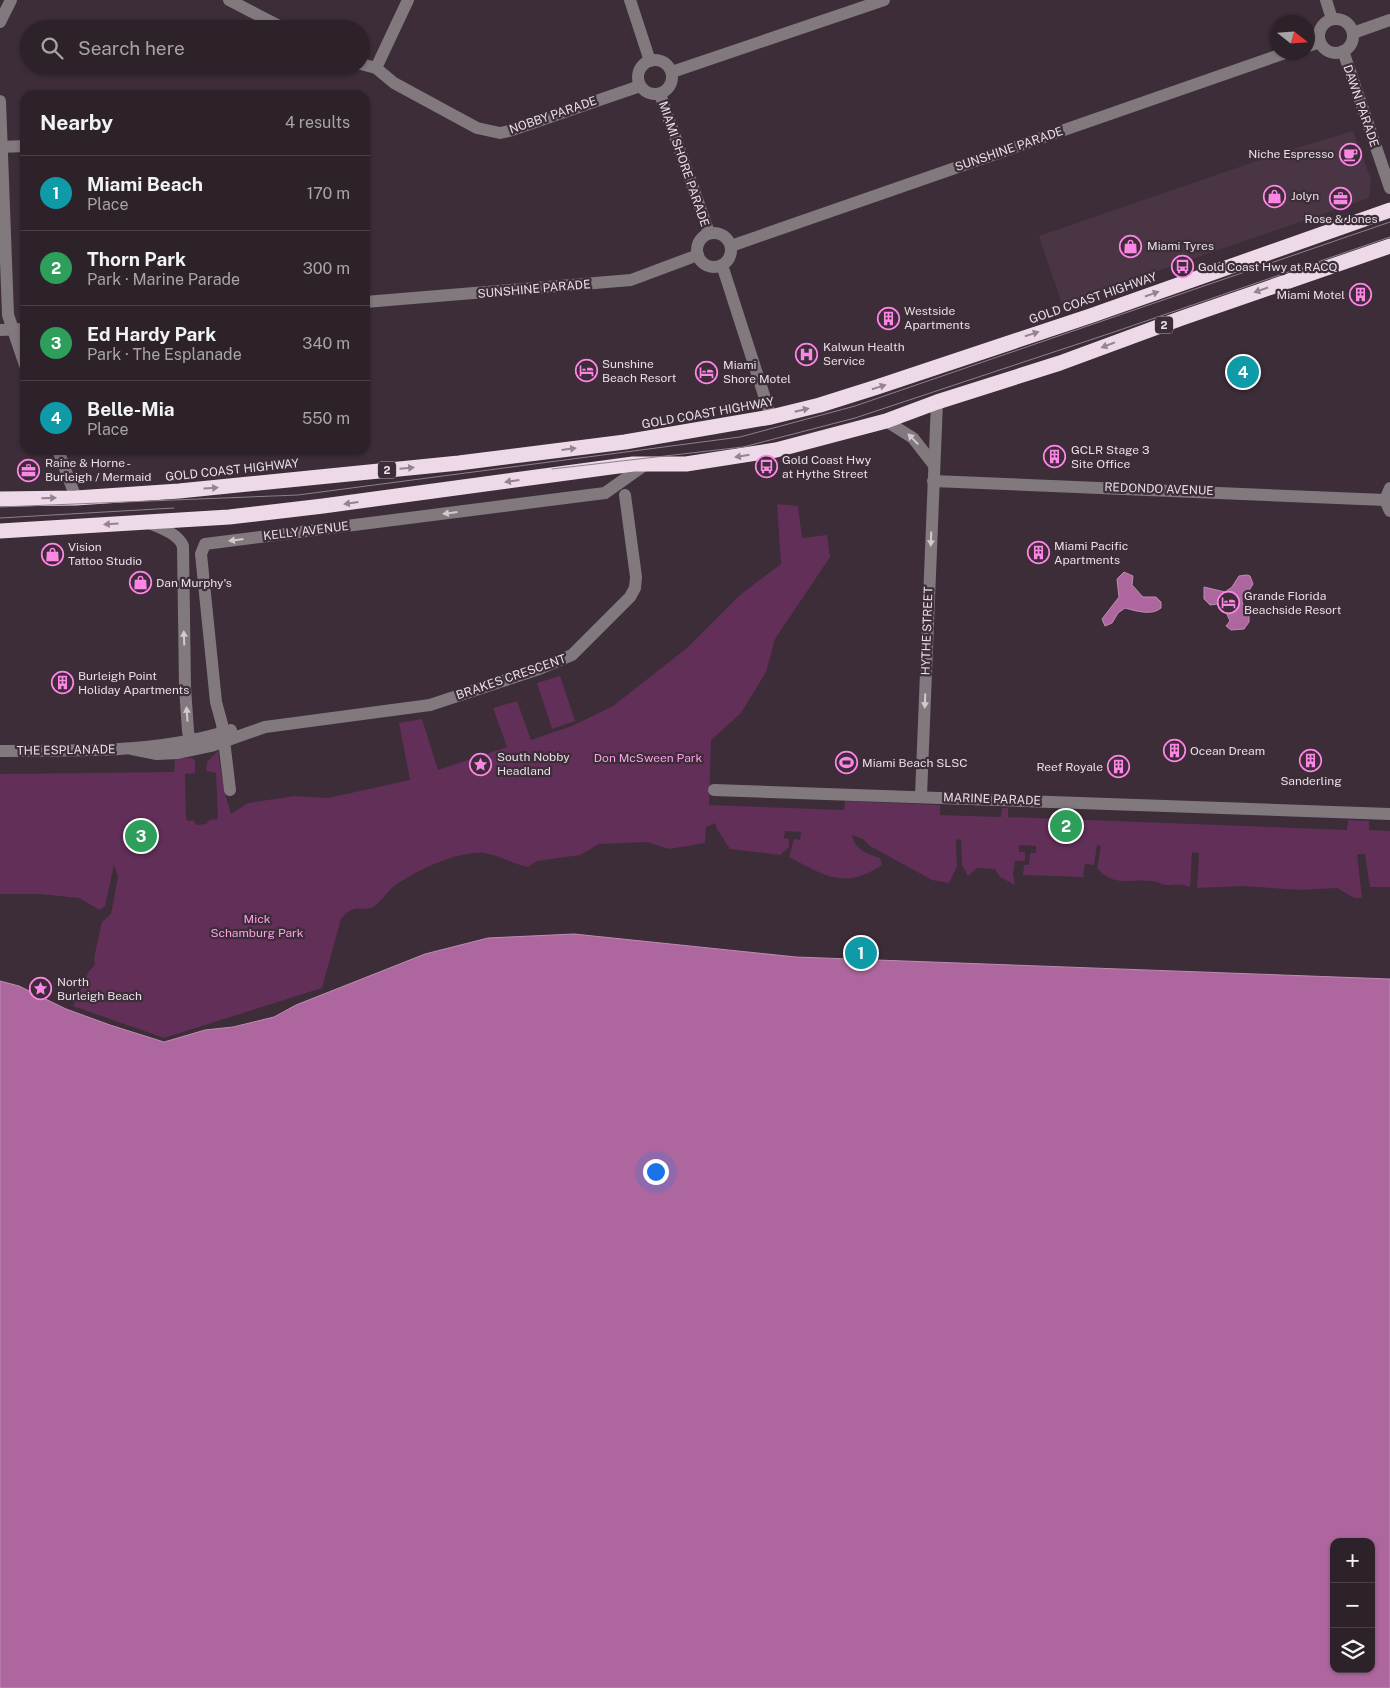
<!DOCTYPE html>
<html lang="en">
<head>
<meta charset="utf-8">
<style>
	:root { --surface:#2d222a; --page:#352a32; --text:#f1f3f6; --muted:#a7a4a8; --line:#483f47; --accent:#ea580c }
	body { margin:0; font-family:"Public Sans",sans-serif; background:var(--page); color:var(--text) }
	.controls { position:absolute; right:15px; bottom:15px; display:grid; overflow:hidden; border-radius:10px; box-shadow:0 1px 4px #0004 }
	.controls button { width:45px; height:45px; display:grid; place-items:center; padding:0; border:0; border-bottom:1px solid var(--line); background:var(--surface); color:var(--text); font:25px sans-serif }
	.compass { position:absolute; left:1270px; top:15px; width:45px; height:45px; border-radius:50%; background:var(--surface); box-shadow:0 1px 4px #0004; rotate:107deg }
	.you { position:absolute; left:655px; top:1171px; width:18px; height:18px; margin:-12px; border:4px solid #fff; border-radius:50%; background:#1a73e8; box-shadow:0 0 0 8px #1a73e833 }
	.badge { display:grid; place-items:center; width:32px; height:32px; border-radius:50%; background:var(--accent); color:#fff; font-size:16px; font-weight:700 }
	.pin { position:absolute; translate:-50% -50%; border:2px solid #fff; box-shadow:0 1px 5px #0006 }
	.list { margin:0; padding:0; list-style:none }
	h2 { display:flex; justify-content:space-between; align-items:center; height:65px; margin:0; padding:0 20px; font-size:21px }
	h2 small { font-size:16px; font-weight:400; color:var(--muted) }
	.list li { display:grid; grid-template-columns:32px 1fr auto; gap:15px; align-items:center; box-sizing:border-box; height:75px; padding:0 20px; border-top:1px solid var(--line) }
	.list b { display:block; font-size:19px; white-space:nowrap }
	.list p { margin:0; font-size:16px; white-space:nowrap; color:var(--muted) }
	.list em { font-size:16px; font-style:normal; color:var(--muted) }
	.icon { flex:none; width:28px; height:28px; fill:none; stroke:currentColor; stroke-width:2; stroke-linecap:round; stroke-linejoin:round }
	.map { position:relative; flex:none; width:1390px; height:1688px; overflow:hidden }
	.search { position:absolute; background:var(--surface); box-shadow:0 1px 4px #0004; left:20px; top:20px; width:350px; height:55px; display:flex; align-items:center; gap:12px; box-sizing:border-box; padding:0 18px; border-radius:28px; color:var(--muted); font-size:19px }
	.panel { position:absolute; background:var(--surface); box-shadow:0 1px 4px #0004; left:20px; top:90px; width:350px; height:365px; border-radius:15px }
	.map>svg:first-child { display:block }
</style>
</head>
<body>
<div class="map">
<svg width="1390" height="1688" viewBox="0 0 1390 1688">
	<rect width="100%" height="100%" fill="#3c2d38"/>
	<path fill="#4a3545" d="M1353 131 1371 180 1369 198 1062 304 1039 236 1280 153Z"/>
	<g fill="#612f57">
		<path d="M777 504 798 506 802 538 827 535 830 557 775 639 766 672 741 713 711 740 709 805 844 810 845 801 940 805V815L1001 817 1002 808H1008V817L1347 830 1348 820 1369 821V830L1390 831V887H1370L1365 854H1357L1362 898H1354L1337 888 1301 890 1241 886 1197 888 1199 853 1192 852 1190 887C1179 883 1178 885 1167 885 1162 885 1157 881 1152 881 1129 878 1114 888 1097 868L1101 846 1097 845 1094 865 1085 864 1083 877 1023 875 1024 865H1029L1030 853H1036V846L1019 845V852H1025V861H1015L1013 874 1015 885 1000 877 995 869 977 868 968 876 962 865 961 840 956 839 957 866 949 883 932 880 870 846 863 839 852 835C855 850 866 853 880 858L882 865C844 890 825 876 789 857L794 839 800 840 801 832 785 831 784 838 789 839V847L780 855 730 849 717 829 715 823 706 827 705 843 669 849 647 842 599 844 580 855 537 861 528 867C513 864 499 855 484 853 458 850 413 872 393 887 387 892 383 899 377 904 364 916 356 899 341 919L322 988 164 1038 73 1006 89 971 95 965 94 958 102 922 111 914 118 877 114 865 105 906 100 910 79 898 40 894H0V774L174 772 175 758H192L195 761V773L185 774 186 818 188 821 194 820 196 825 206 824 210 820 218 819 216 773 206 771 207 762 218 751 224 790 231 814 248 803 295 796 328 798 410 780 399 723 422 719 438 770 507 747 493 708 517 701 531 740 572 726 613 706 687 648 740 595 781 564Z"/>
		<path d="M560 676 575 721 552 729 537 683Z"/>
	</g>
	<g fill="#ae679e" stroke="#bf8bb4" fill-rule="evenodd">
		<path d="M1124 572 1133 576 1132 585 1143 597H1156L1161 602V608C1152 616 1136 611 1125 608L1118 613 1112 623 1105 626 1102 619 1119 597 1117 579Z"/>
		<path d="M1247 575 1250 576 1253 584C1245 600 1235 594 1249 614V622L1244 629 1231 630 1226 626 1230 621 1225 610 1217 604 1210 605 1204 599V587L1225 592 1232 587 1239 576Z"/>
		<path d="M574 934 796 957 1390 979V1688H0V981L19 986 66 1009 110 1025 164 1042 205 1030 233 1027 274 1017 296 1005 425 954 488 938ZM1334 1542H1371V1669H1334Z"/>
	</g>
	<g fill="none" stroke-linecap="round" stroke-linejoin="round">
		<g stroke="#81797e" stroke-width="12">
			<path d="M229 0 285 29"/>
			<path d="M630 0 650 61"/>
			<path d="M1326 0 1332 19"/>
			<circle cx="1336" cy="36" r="17"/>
			<path d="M0 22 11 0"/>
			<path d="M1353 33 1390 20"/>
			<path d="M1308 46 1320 42"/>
			<path d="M1343 51 1390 188"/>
			<circle cx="655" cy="77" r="17"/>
			<path d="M361 64 376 68 394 83 477 128 500 133 509 131 640 86"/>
			<path d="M376 68 408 0"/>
			<path d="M672 72 884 0"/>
			<path d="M660 94 709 233"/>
			<path d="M0 101 8 315 25 365"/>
			<path d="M0 147 25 146"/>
			<circle cx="714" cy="250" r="17"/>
			<path d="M731 246 1288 52"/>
			<path d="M722 265 771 417"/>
			<path d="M365 302 631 280 698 255"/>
			<path d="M0 330 25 329"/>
			<path d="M886 421 913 438 934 465"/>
			<path d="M58 450 76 498"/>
			<path d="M933 481 1385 500"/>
			<path d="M1390 488 1385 500 1390 511"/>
			<path d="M147 522C158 527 178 533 183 546L185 687 188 731 192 749"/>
			<path d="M132 749 157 754 178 753 211 746 265 727 430 705 539 669 572 655 630 597 635 588 636 577 625 495"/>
			<path d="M0 751C77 750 157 754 231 730"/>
			<path d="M230 790 222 724 216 702 201 554 205 544 605 493 646 464"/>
			<path d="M714 790 1390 814"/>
			<path d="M921 796 937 402"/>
		</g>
		<g stroke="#edd9e8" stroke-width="15">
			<path d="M0 499 76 498 179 491 459 463 625 442 771 417 820 405 877 387 1090 316 1390 210"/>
			<path d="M0 531 229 517 323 506 633 464H686L776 450 886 421 937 402 1060 363 1182 318 1390 246"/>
		</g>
		<g stroke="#8e818b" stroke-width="1">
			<path d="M552 469 743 447 855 418 1114 332 1390 237"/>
			<path d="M0 507 298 495 740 437 855 406 1390 222"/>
			<path d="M0 518 174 508"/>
		</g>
	</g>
	<defs><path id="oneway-solid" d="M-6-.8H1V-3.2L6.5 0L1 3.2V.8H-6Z" transform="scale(1.25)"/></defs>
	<g fill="#948390">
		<use href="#oneway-solid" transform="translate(1261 290) rotate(161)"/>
		<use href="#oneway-solid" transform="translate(1152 294) rotate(-19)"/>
		<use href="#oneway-solid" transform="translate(1032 334) rotate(-18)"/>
		<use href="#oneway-solid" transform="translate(1108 345) rotate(159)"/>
		<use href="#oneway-solid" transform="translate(879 387) rotate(-18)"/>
		<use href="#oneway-solid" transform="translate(802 410) rotate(-13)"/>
		<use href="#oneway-solid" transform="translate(569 449) rotate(-7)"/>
		<use href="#oneway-solid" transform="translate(742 456) rotate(171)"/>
		<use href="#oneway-solid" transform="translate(407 468) rotate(-5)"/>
		<use href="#oneway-solid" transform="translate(512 481) rotate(172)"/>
		<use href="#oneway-solid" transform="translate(211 488) rotate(-4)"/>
		<use href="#oneway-solid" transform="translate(49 498) rotate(-1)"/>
		<use href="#oneway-solid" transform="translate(351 503) rotate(172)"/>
		<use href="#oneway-solid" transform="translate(111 524) rotate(177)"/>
	</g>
	<g fill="#d3cad1">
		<use href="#oneway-solid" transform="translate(913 439) rotate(-134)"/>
		<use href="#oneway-solid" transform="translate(450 513) rotate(173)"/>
		<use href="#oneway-solid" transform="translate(931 539) rotate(92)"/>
		<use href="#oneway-solid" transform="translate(236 540) rotate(173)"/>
		<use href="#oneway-solid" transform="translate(184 638) rotate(-92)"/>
		<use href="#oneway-solid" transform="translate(925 701) rotate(92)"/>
		<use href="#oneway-solid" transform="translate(187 714) rotate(-94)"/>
	</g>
	<defs>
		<symbol id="cafe-ring" viewBox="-11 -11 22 22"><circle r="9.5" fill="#3c2d38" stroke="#fc86e4" stroke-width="1.5"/><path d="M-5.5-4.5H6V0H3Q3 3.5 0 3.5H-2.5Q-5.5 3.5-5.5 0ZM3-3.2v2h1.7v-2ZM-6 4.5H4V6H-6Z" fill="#fc86e4"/></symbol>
		<symbol id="shop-ring" viewBox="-11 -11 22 22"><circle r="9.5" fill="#3c2d38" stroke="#fc86e4" stroke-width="1.5"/><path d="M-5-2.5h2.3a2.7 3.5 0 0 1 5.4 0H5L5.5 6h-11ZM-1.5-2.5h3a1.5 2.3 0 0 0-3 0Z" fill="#fc86e4"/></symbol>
		<symbol id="office-ring" viewBox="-11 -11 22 22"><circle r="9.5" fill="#3c2d38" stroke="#fc86e4" stroke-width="1.5"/><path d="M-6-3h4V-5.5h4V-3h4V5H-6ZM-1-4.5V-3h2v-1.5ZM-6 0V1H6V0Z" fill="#fc86e4"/></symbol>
		<symbol id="bus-ring" viewBox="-11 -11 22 22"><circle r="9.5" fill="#3c2d38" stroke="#fc86e4" stroke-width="1.5"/><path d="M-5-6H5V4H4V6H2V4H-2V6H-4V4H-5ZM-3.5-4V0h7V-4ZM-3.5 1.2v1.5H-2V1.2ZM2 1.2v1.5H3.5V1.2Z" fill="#fc86e4"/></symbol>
		<symbol id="building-ring" viewBox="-11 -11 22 22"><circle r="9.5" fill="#3c2d38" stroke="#fc86e4" stroke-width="1.5"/><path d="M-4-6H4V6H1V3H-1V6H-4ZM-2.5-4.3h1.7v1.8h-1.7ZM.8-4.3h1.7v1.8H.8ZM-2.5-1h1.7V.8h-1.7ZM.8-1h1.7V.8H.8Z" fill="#fc86e4"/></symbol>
		<symbol id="hospital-ring" viewBox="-11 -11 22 22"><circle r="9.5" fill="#3c2d38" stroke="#fc86e4" stroke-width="1.5"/><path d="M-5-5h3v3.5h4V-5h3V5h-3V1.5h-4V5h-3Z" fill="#fc86e4"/></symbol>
		<symbol id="hotel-ring" viewBox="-11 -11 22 22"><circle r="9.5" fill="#3c2d38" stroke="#fc86e4" stroke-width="1.5"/><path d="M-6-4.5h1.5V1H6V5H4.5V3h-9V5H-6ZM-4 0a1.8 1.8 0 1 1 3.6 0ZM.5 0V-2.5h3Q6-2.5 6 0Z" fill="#fc86e4"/></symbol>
		<symbol id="stadium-ring" viewBox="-11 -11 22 22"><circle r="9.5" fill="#3c2d38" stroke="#fc86e4" stroke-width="1.5"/><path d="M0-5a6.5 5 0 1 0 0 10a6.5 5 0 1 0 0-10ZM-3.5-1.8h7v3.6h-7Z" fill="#fc86e4"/></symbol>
		<symbol id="sight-ring" viewBox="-11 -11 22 22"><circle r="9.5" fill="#3c2d38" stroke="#fc86e4" stroke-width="1.5"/><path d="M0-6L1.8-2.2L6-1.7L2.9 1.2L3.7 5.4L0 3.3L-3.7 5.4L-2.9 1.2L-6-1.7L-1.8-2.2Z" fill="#fc86e4"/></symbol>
	</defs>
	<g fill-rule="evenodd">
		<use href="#cafe-ring" x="1338" y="142" width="25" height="25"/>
		<use href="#shop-ring" x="1262" y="184" width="25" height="25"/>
		<use href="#office-ring" x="1328" y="186" width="25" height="25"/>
		<use href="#shop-ring" x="1118" y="234" width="25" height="25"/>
		<use href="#bus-ring" x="1170" y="254" width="25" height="25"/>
		<use href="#building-ring" x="1348" y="282" width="25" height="25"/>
		<use href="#building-ring" x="876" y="306" width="25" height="25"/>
		<use href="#hospital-ring" x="794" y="342" width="25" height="25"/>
		<use href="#hotel-ring" x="574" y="358" width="25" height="25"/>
		<use href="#hotel-ring" x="694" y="360" width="25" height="25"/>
		<use href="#building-ring" x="1042" y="444" width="25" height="25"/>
		<use href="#bus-ring" x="754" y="454" width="25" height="25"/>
		<use href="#office-ring" x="16" y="458" width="25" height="25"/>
		<use href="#building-ring" x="1026" y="540" width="25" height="25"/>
		<use href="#shop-ring" x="40" y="542" width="25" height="25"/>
		<use href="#shop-ring" x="128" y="570" width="25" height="25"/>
		<use href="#hotel-ring" x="1216" y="590" width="25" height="25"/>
		<use href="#building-ring" x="50" y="670" width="25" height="25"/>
		<use href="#building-ring" x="1162" y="738" width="25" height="25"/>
		<use href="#building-ring" x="1298" y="748" width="25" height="25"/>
		<use href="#stadium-ring" x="834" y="750" width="25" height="25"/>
		<use href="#sight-ring" x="468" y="752" width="25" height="25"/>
		<use href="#building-ring" x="1106" y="754" width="25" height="25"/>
		<use href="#sight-ring" x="28" y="976" width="25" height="25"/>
	</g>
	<g text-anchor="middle" stroke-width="4.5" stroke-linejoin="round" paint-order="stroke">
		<g fill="#3c2d38" stroke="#b4a9b2" stroke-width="1">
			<rect x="1155" y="316.5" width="18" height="17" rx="4"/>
			<rect x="378" y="461.5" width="18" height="17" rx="4"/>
		</g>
		<g font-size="11" font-weight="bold" fill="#e8dee6">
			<text x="1164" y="329">2</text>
			<text x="387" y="474">2</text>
		</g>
		<g font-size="12" fill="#e8dee6" stroke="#3c2d38">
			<text transform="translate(1361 106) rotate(71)" y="4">DAWN PARADE</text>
			<text transform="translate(553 115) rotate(-19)" y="4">NOBBY PARADE</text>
			<text transform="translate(1009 149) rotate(-19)" y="4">SUNSHINE PARADE</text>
			<text transform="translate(684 164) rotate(71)" y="4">MIAMI SHORE PARADE</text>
			<text transform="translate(534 289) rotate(-5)" y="4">SUNSHINE PARADE</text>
			<text transform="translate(1093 298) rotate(-19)" y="4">GOLD COAST HIGHWAY</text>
			<text transform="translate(708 413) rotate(-10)" y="4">GOLD COAST HIGHWAY</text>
			<text transform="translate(232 470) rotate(-6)" y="4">GOLD COAST HIGHWAY</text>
			<text transform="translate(1159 489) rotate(2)" y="4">REDONDO AVENUE</text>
			<text transform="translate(306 531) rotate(-7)" y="4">KELLY AVENUE</text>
			<text transform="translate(927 631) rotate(-88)" y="4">HYTHE STREET</text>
			<text transform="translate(511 677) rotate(-19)" y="4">BRAKES CRESCENT</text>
			<text transform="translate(66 750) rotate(-1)" y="4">THE ESPLANADE</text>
			<text transform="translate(992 799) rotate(2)" y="4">MARINE PARADE</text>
		</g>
		<g font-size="12" fill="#e8dee6" stroke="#3c2d38" text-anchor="start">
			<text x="1334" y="158" text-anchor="end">Niche Espresso</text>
			<text x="1291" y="200">Jolyn</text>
			<text x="1341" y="223" text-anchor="middle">Rose &amp; Jones</text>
			<text x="1147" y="250">Miami Tyres</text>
			<text x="1198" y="271">Gold Coast Hwy at RACQ</text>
			<text x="1345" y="299" text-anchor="end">Miami Motel</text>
			<text x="904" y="315">Westside<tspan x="904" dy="14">Apartments</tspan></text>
			<text x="823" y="351">Kalwun Health<tspan x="823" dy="14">Service</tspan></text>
			<text x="602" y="368">Sunshine<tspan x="602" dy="14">Beach Resort</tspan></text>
			<text x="723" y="369">Miami<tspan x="723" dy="14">Shore Motel</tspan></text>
			<text x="1071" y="454">GCLR Stage 3<tspan x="1071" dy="14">Site Office</tspan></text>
			<text x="782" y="464">Gold Coast Hwy<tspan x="782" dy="14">at Hythe Street</tspan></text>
			<text x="45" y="467">Raine &amp; Horne -<tspan x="45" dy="14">Burleigh / Mermaid</tspan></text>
			<text x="1054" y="550">Miami Pacific<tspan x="1054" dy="14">Apartments</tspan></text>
			<text x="68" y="551">Vision<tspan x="68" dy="14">Tattoo Studio</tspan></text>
			<text x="156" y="587">Dan Murphy's</text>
			<text x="1244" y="600">Grande Florida<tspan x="1244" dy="14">Beachside Resort</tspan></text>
			<text x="78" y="680">Burleigh Point<tspan x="78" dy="14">Holiday Apartments</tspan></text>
			<text x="1190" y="755">Ocean Dream</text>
			<text x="497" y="761">South Nobby<tspan x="497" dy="14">Headland</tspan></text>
			<text x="862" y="767">Miami Beach SLSC</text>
			<text x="1103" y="771" text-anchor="end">Reef Royale</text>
			<text x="1311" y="785" text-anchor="middle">Sanderling</text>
			<text x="57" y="986">North<tspan x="57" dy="14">Burleigh Beach</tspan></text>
		</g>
		<g font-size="12" fill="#ff9ee9" stroke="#3c2d38">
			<text x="648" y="762">Don McSween Park</text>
			<text x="257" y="923">Mick<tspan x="257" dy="14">Schamburg Park</tspan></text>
		</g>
	</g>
</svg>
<div class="controls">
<button>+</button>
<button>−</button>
<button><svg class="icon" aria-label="layers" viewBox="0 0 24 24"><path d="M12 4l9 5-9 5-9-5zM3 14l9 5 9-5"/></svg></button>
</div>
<svg class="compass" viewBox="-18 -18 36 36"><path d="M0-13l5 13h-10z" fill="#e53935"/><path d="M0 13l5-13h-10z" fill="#a7a4a8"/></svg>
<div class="you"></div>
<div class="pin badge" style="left:861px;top:953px;background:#0f9aa8">1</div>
<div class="pin badge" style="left:1066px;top:826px;background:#2e9e5b">2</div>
<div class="pin badge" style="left:141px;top:836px;background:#2e9e5b">3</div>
<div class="pin badge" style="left:1243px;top:372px;background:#0f9aa8">4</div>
<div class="search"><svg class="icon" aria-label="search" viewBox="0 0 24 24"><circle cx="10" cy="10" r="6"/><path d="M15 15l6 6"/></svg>Search here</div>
<section class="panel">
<h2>Nearby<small>4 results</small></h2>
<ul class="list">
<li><span class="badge" style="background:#0f9aa8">1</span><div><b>Miami Beach</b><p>Place</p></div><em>170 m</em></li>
<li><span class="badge" style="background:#2e9e5b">2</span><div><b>Thorn Park</b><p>Park · Marine Parade</p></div><em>300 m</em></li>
<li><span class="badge" style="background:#2e9e5b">3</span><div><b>Ed Hardy Park</b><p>Park · The Esplanade</p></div><em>340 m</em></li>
<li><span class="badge" style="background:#0f9aa8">4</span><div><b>Belle-Mia</b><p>Place</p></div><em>550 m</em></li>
</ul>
</section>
</div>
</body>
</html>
